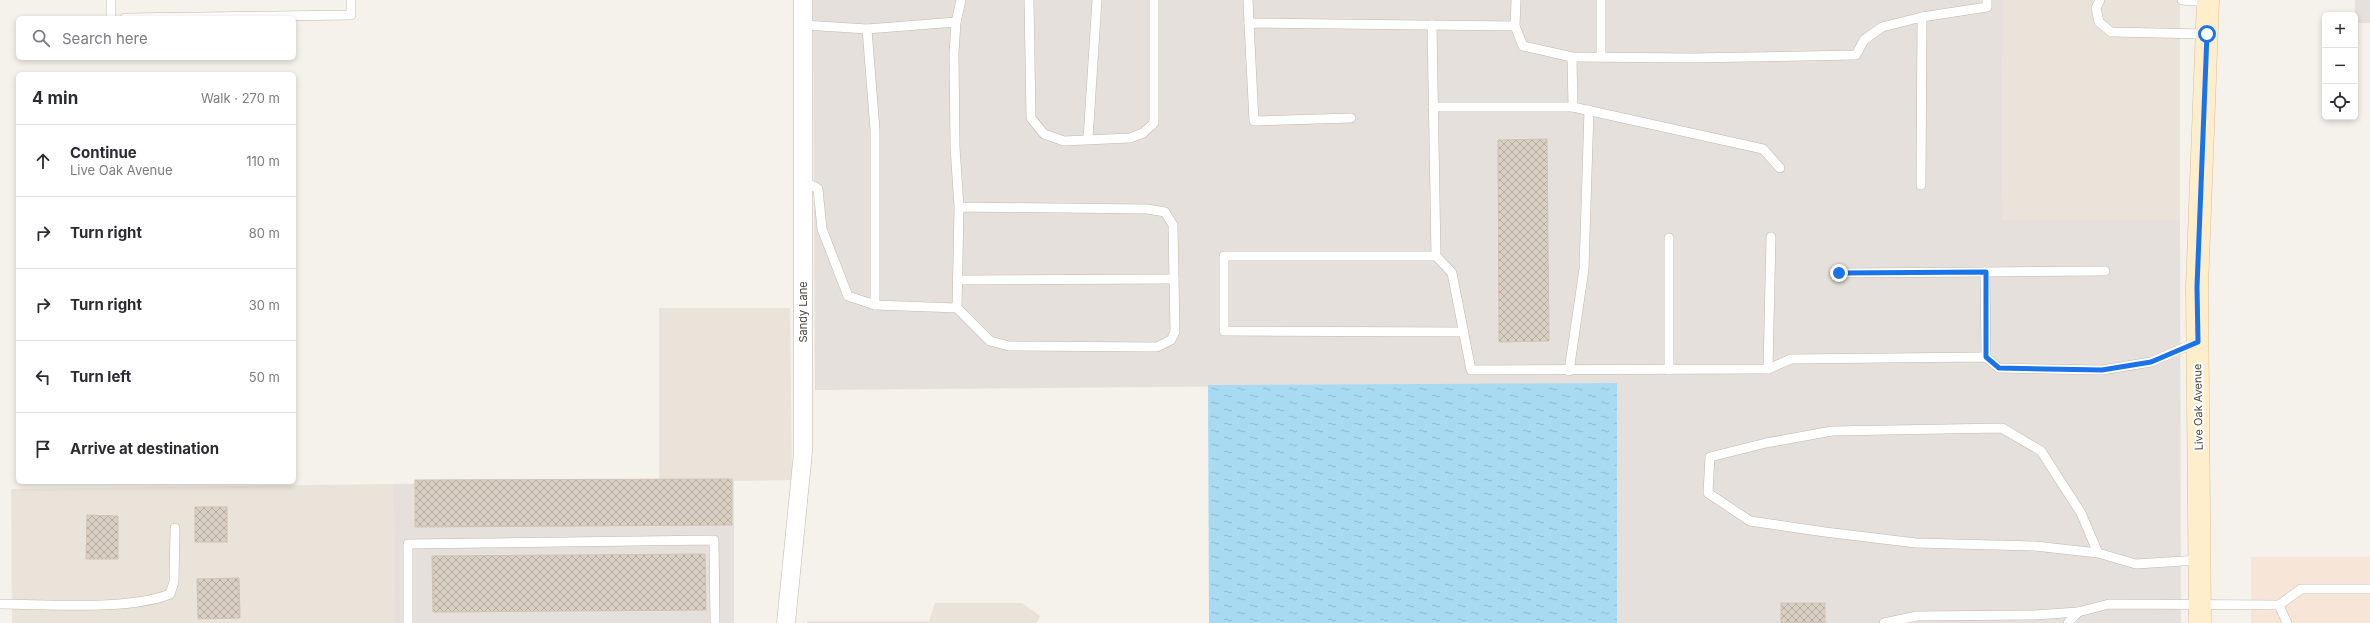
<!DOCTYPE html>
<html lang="en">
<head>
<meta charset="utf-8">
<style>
	:root { --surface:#fff; --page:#f7f7f7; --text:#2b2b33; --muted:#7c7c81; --line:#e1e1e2 }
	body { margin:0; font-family:Inter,sans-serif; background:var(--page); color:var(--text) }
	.controls { position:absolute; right:12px; top:12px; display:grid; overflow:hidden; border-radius:6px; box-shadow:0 2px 6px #0003 }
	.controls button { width:36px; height:36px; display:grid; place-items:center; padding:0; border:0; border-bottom:1px solid var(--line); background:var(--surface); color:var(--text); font:20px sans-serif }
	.stop { position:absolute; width:12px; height:12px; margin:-9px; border:3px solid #1a73e8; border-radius:50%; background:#fff }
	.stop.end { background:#1a73e8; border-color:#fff; box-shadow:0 1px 4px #0008 }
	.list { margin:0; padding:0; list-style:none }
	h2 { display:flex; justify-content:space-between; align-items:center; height:52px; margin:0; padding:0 16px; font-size:17px }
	h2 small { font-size:13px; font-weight:400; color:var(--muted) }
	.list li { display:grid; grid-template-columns:26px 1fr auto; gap:12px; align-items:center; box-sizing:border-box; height:72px; padding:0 16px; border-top:1px solid var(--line) }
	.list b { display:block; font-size:15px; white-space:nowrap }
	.list p { margin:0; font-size:13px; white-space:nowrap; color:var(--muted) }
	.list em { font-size:13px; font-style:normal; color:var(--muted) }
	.icon { flex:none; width:22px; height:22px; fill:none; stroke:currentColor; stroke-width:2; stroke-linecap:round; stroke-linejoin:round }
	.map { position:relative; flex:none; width:2370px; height:623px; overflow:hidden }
	.search { position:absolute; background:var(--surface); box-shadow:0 2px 6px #0003; left:16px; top:16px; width:280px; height:44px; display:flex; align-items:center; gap:10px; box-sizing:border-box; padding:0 14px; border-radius:6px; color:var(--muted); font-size:15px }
	.panel { position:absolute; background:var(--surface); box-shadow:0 2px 6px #0003; left:16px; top:72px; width:280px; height:412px; border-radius:6px }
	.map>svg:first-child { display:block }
</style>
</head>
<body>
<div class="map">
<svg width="2370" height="623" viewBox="0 0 2370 623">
	<defs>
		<pattern id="water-ripples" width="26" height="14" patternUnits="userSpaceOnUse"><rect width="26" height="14" fill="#a8daf1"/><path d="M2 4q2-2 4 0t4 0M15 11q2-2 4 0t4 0" fill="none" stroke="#92bccf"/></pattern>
		<pattern id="building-cross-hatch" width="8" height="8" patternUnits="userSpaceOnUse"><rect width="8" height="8" fill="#dacfc3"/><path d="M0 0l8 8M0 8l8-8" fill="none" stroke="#b3aa9f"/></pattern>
	</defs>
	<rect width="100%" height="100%" fill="#f5f1eb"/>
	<g fill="#e9e3d9">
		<path d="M2003 0H2180V220H2002Z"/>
		<path d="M659 308H790L792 480 659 482Z"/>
		<path d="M393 484 394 623H12L11 489Z"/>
		<path d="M935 603H1022L1040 616 1037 623H807V621H929Z"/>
	</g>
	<rect fill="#f7e6d7" x="2251" y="557" width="119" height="66"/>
	<g fill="#e5e0dc">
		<path d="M813 0H2003L2002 220H2180L2181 623H1617L1616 383 815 390Z"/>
		<rect x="2355" y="0" width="15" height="23"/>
		<path d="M734 481V623H394L393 484Z"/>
	</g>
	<path fill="url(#water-ripples)" d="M1617 383V623H1209L1208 385Z"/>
	<g fill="url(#building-cross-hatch)" stroke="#d2c3b3">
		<path d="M1547 139 1549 341 1499 342 1498 140Z"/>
		<path d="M732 479V525L415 527V480Z"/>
		<rect x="195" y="507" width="32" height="35"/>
		<path d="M87 515 118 516V559H86Z"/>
		<path d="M705 554 706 610 433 612 432 556Z"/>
		<path d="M239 578 240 618 198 619 197 579Z"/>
		<rect x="1781" y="603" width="44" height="20"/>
	</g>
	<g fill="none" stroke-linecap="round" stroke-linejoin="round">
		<defs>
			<g id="lane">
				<path d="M111 0V18"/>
				<path d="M1029 0 1031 118 1044 134 1064 141 1130 138 1143 133 1154 123V0"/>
				<path d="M1248 0 1249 23"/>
				<path d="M1516 0 1515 26 1523 46 1572 57 1692 58 1856 55 1864 40 1882 27 1922 17 1987 7V0"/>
				<path d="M1601 0V56"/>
				<path d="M2100 0 2096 8 2099 22 2111 32 2206 34"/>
				<path d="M2182 0 2208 2"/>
				<path d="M125 18 351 15V0"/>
				<path d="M956 22 867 29 875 130V305L957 308"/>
				<path d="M804 25 867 29"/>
				<path d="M1432 25 1436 256 1452 273 1471 370 1768 369 1791 359 1986 357 1999 368 2102 370 2151 362 2197 342"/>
				<path d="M1572 57 1573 107 1763 149 1780 168"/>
				<path d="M1433 107H1573"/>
				<path d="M1351 118 1254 121 1249 23 1515 26"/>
				<path d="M1088 139 1097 0"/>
				<path d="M804 181 818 189 822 229 848 296 875 305"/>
				<path d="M1921 185 1922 17"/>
				<path d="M959 207 1147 209 1165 212 1173 225 1175 332 1171 340 1157 347 1009 346 990 341 957 308 959 207 955 147 954 53 956 22 961 0"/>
				<path d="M1669 238V370"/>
				<path d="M1436 256H1224V331L1464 332"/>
				<path d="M1839 273 1985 272"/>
				<path d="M957 280 1174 279"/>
				<path d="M1986 357 1985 272 2105 271"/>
				<path d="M1768 369 1771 237"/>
				<path d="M1569 371 1584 269 1589 110"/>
				<path d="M2098 553 2081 513 2041 451 2002 428 1832 431 1766 443 1710 457 1708 493 1750 521 1825 532 1916 543 2035 546 2098 553 2136 564 2199 560"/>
				<path d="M0 604C48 604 128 611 170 594L174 582 175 528"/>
				<path d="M2279 605 2287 623"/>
				<path d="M408 623V544L714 540 715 623"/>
				<path d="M1884 623 1917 616 2035 615 2078 612 2109 604 2279 605 2301 589H2370"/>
				<path d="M2068 623 2078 612"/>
			</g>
			<path id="street" d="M786 623 803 452V0"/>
			<path id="secondary" d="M2200 623 2197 287 2208 0"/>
		</defs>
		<use href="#lane" stroke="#c1b8ad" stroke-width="10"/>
		<use href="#street" stroke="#c1b8ad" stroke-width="19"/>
		<use href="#secondary" stroke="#d5c19a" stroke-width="23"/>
		<use href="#lane" stroke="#fff" stroke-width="9"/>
		<use href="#street" stroke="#fff" stroke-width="18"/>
		<use href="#secondary" stroke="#fec" stroke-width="22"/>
	</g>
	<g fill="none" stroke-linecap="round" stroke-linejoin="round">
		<path stroke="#1a73e8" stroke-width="5" d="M1839 273 1986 272V357L1999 368 2102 370 2151 362 2198 342 2197 287 2207 34"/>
	</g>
	<g text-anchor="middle" stroke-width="4" stroke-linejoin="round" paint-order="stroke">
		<g font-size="11" fill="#4a4238" stroke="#fff">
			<text transform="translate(803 312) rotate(-90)" y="4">Sandy Lane</text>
			<text transform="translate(2198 407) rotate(-91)" y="4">Live Oak Avenue</text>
		</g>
	</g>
</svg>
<div class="controls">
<button>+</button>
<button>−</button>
<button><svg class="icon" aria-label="locate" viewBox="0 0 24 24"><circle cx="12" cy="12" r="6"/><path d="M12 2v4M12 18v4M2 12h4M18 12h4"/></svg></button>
</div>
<div class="stop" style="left:2207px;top:34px"></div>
<div class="stop end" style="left:1839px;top:273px"></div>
<div class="search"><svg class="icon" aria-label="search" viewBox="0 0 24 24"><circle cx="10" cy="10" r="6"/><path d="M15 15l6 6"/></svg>Search here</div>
<section class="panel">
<h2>4 min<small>Walk · 270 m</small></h2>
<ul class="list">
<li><svg class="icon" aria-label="ahead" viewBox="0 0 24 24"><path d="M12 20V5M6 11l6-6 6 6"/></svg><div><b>Continue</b><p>Live Oak Avenue</p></div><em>110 m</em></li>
<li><svg class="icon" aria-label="right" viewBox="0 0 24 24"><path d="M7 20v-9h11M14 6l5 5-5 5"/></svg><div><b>Turn right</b></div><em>80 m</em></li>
<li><svg class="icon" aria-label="right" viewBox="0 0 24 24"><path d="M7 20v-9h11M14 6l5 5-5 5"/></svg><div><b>Turn right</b></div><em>30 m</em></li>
<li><svg class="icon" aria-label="left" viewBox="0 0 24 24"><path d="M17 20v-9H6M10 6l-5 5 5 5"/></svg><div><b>Turn left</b></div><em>50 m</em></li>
<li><svg class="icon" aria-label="arrive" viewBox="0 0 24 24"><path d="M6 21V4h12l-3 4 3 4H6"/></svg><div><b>Arrive at destination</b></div></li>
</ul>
</section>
</div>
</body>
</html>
